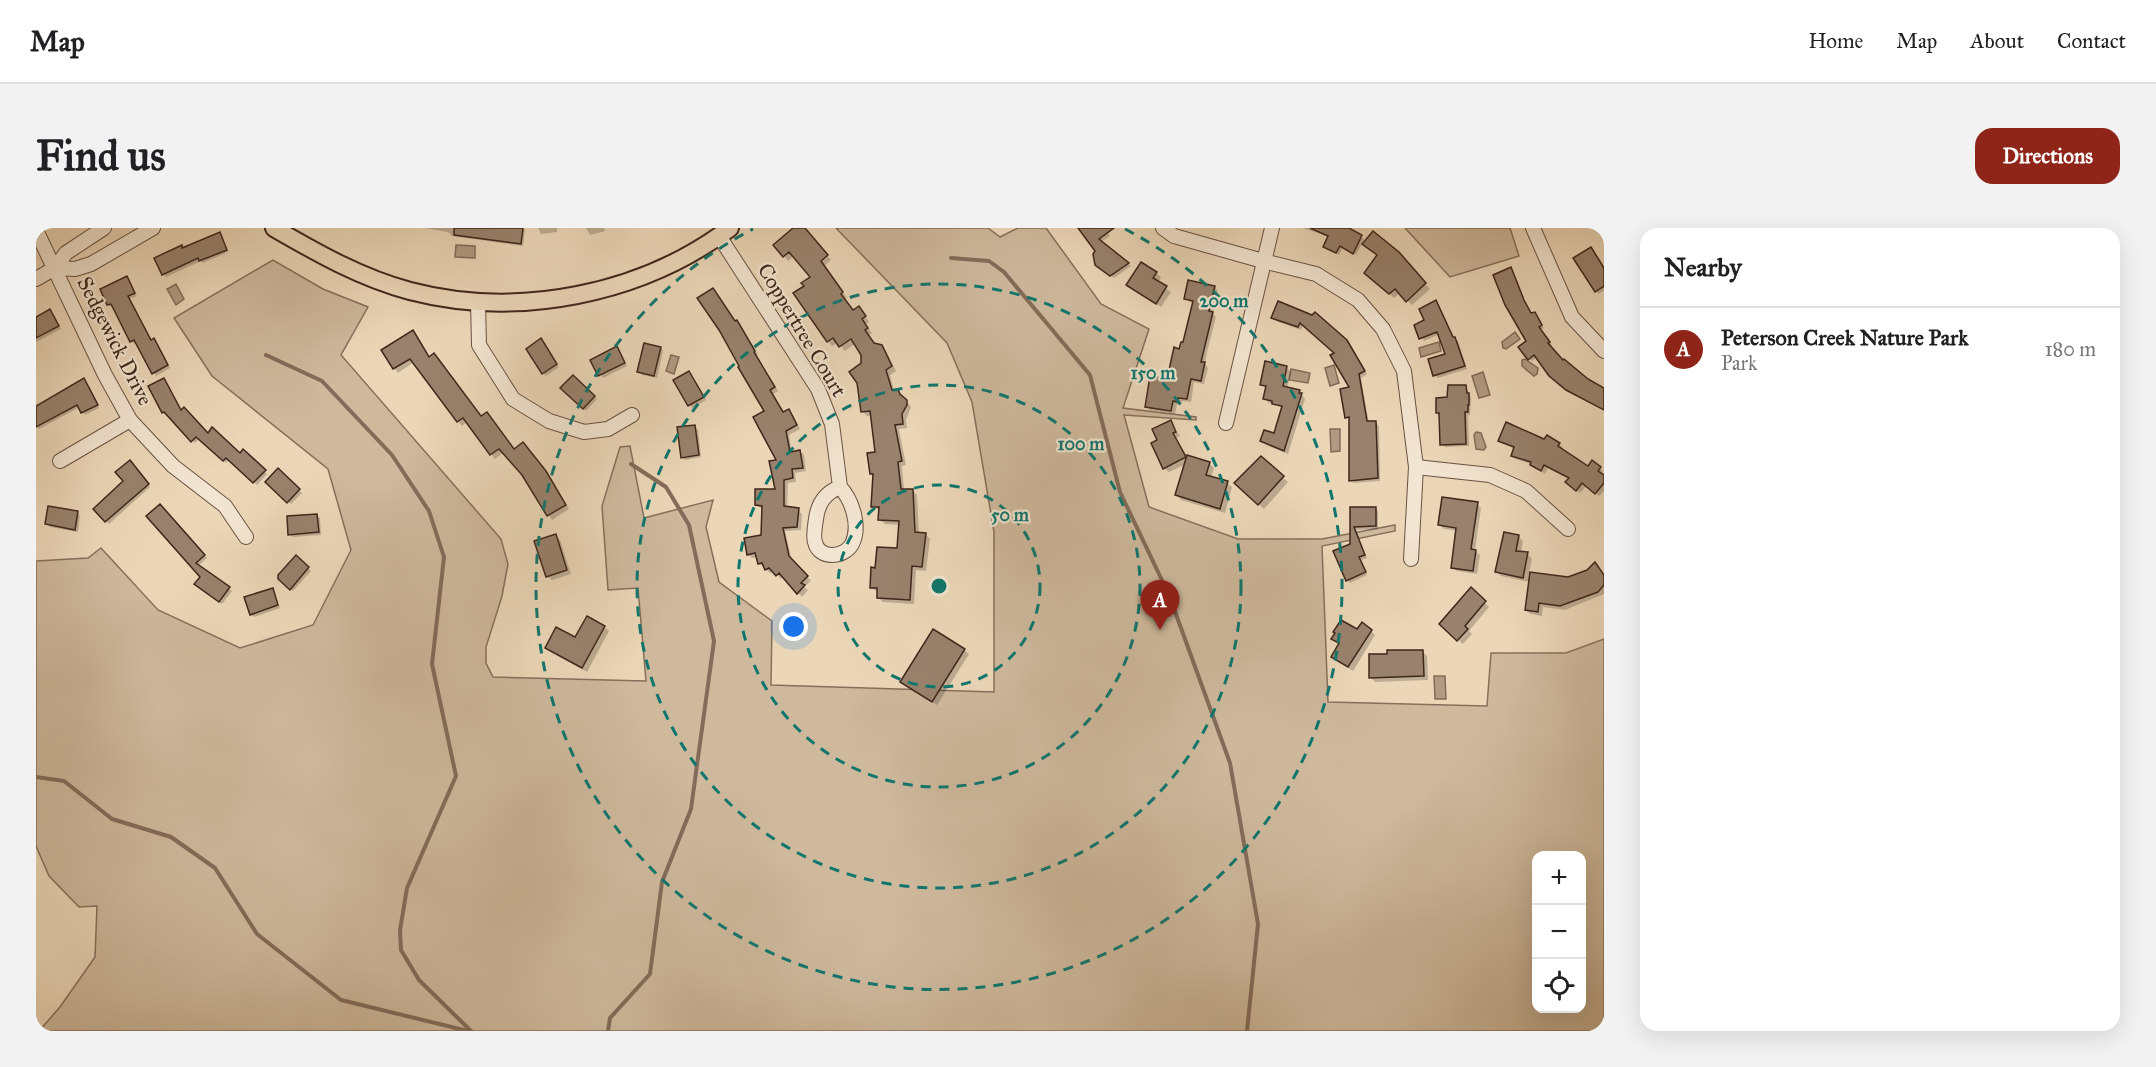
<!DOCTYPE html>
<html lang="en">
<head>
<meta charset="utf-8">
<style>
	:root { --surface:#fff; --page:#f2f2f2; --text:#202124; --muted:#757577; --line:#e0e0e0; --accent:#8f2418 }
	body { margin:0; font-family:"IM FELL Great Primer",serif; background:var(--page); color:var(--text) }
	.controls { position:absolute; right:18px; bottom:18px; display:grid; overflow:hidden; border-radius:12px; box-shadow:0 6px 24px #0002 }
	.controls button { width:54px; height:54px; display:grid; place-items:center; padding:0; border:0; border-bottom:2px solid var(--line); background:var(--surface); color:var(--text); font:30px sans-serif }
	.you { position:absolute; left:758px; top:399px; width:21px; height:21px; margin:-15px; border:4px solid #fff; border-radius:50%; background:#1a73e8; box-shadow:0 0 0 9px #1a73e833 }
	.badge { display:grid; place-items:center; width:39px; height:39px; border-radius:50%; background:var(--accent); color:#fff; font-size:20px; font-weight:700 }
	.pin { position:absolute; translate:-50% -50px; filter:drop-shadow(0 2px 3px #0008) }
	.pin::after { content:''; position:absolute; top:32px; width:21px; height:18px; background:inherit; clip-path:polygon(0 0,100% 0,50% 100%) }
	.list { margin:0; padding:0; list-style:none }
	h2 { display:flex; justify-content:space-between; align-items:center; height:78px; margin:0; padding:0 24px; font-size:26px }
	h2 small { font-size:20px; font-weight:400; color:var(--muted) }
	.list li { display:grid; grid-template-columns:39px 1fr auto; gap:18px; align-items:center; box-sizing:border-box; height:84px; padding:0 24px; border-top:2px solid var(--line) }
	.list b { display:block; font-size:22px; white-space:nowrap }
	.list p { margin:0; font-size:20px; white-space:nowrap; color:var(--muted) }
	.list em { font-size:20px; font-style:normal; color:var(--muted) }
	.icon { flex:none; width:33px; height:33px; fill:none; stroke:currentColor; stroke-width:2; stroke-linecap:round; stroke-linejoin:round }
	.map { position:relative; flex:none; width:1568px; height:803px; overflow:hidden; border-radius:18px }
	header { display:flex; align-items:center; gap:36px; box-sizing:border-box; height:84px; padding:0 30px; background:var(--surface); border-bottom:2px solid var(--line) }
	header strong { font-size:28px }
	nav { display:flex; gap:33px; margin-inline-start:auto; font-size:21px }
	.intro { display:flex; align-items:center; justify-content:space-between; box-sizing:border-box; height:144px; padding:0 36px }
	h1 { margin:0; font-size:42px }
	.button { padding:15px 27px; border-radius:18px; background:var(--accent); color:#fff; font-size:21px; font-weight:700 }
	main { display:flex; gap:36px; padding:0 36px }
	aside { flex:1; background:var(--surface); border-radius:18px; box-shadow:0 6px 24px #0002 }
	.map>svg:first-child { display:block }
</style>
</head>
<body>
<header>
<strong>Map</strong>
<nav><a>Home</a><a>Map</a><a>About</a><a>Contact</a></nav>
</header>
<div class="intro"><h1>Find us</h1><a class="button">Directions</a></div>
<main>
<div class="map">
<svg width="1568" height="803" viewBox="0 0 1568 803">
	<rect width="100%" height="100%" fill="#ebd7b8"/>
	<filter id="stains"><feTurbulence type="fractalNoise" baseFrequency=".00333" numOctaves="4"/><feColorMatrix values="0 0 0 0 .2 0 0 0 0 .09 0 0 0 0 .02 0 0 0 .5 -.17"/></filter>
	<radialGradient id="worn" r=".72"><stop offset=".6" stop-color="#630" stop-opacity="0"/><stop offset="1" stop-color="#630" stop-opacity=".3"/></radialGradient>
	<g fill="#ceb99d" stroke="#86705c" stroke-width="1.5" fill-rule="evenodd">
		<path d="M800 0H952L964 9 982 0H1010L1065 76 1113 101 1087 180 1160 189V192L1088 187 1113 279 1202 311H1286L1359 297V303L1286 318 1292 474 1451 478 1455 425H1530L1568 411V803H3L24 779 59 729 61 678 43 679 13 648 0 618V333L52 330 65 320 122 382 204 420 277 397 315 322 292 241 176 148 138 90 237 32 287 61 332 79 305 127 465 311 472 336 466 368 450 419V435L457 449 610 453 602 360 572 362 566 278 584 219 594 218 608 290 677 272 670 299 683 354 736 393 735 457 958 464V304L936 174 911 115ZM1500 628H1546V780H1500Z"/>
		<path d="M1369 0H1474L1483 28 1414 49Z"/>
	</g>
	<g fill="#b19b83" stroke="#836c59" stroke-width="1.5">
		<path d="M420 17 439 18V30L419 29Z"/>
		<path d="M140 56 148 71 140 77 131 61Z"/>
		<path d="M1479 104 1484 111 1470 121 1467 120 1466 114Z"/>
		<path d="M1403 114 1405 123 1385 129 1383 120Z"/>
		<path d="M635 127 643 129 638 146 630 143Z"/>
		<path d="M1489 131 1502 140 1501 146 1498 148 1486 138V132Z"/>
		<path d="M1298 137 1303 155 1294 158 1289 140Z"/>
		<path d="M1255 141 1274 145 1272 155 1253 152Z"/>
		<path d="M1447 144 1454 167 1443 170 1436 148Z"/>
		<path d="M1294 201H1304V223L1295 224Z"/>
		<path d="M1440 204 1445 205 1450 219 1448 222 1440 221 1438 207Z"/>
		<path d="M1398 448H1409L1410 471H1399Z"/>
	</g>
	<g fill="#0003">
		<path d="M388 0H487L489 2 487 18 416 8 412 4Z"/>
		<path d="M502 0H521V4L505 6Z"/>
		<path d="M550 0H568L569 3 554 7Z"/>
		<path d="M759 0H768L795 32 788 38 811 70 809 71 818 83 827 85 833 94 830 96 836 105 833 107 839 117 845 118 850 123 860 143 854 147 858 163 862 162 875 179 870 192 871 200 863 201 870 237 866 238 868 262 877 263 881 267 883 306H889L894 311 890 343 880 342 878 376 847 374 842 369V364L835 360 840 341 862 322 865 297 849 296 844 292V283L837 278 838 249 835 246 841 225 836 187 831 188 826 183 827 126 820 115 809 123 802 115 796 118 792 113 770 58 776 49 758 28 752 33 748 28Z"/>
		<path d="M1044 0H1068L1074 8 1065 14 1095 38 1078 50 1064 39 1061 23Z"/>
		<path d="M1267 0H1311L1328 11 1320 27 1307 19 1303 27 1292 21 1293 9Z"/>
		<path d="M183 6 192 24 167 35 165 33 130 49 127 46 147 21Z"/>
		<path d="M1343 28 1367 31 1394 61 1376 77 1364 65 1358 70 1335 49Z"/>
		<path d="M1475 41 1490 77 1496 87 1501 89 1508 100 1504 102 1516 117 1514 119 1527 134 1551 152 1568 162V182L1535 165 1518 150 1502 129 1496 133 1493 131 1492 113Z"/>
		<path d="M1568 41V62L1563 66 1560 63Z"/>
		<path d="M1120 45 1125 49 1122 55 1135 64 1125 79 1092 57Z"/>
		<path d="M91 50 101 68 93 71 115 114 118 112 121 115 134 140 120 148 101 114 98 116 96 113 78 78 75 79 72 76Z"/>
		<path d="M1178 59 1182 63 1177 86 1180 89 1171 124 1169 136 1172 140 1168 156 1158 154 1155 174 1146 173 1145 177 1141 176 1139 186 1114 182 1110 178 1132 153 1148 116 1158 76 1149 71Z"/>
		<path d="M1400 74 1418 111 1422 113 1431 141 1402 150 1399 147 1411 127 1404 106 1388 113 1380 98 1390 93Z"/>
		<path d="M1243 75 1310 113 1331 146 1325 150 1333 195H1340L1343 198 1344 253 1318 255 1315 252V193L1311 189 1315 160 1300 125 1267 97 1265 102 1240 93 1237 90Z"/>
		<path d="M14 83 25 101 0 114V91Z"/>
		<path d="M701 93 722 127 720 128 742 163 737 166 748 185 753 183 757 187 764 201 753 207 756 225 764 223 768 227 770 243 759 245 760 254 752 255 751 280 762 282 766 286 765 302 749 303 756 333 775 353 768 359 772 362 766 369 748 349 745 351 738 343 734 345 723 335 721 329 716 330 712 326 726 308 727 281 720 277 741 263 743 233 730 184Z"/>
		<path d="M381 108 394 130 445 190 478 223 491 220 514 249 533 281 516 292 487 246 468 224 459 231 432 193 426 198 378 134 362 145 358 140Z"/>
		<path d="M507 115 523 139 510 148 507 145Z"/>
		<path d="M581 120 591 138 567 150 556 133Z"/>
		<path d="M625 120 627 123 621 150 606 147 603 144Z"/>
		<path d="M1251 140 1255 144 1251 161 1263 163 1269 171 1252 226 1230 217 1226 213 1239 206 1247 180 1233 175 1229 171 1230 161 1226 157Z"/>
		<path d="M655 147 670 172 656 180 639 153Z"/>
		<path d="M537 149 561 171 550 183 527 160Z"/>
		<path d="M48 152 63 180 49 187 44 179 3 201 0 198V179Z"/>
		<path d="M128 152 146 183 172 207 204 227 207 223 231 246 221 257 193 232 190 235 163 211 159 215 132 186 130 187 127 184Z"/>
		<path d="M1430 159 1435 170 1434 187H1432L1433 218 1409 219 1406 216 1405 187 1402 184 1413 171Z"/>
		<path d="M1134 194 1144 208 1140 210 1151 228 1173 235 1178 240 1175 250 1191 255 1196 259 1189 285 1145 272 1141 267 1150 236 1133 244 1128 240 1123 213Z"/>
		<path d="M659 199 662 202 665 229 649 232 646 229Z"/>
		<path d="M1464 213H1509L1523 216 1527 220 1525 222 1552 240H1564L1567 244 1565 247 1568 249V263L1563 268 1551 257 1544 265 1535 257 1534 251 1512 240 1509 246 1495 236 1480 231 1477 227 1479 221Z"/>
		<path d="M1225 230 1252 254 1228 281 1200 255Z"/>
		<path d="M96 237 114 259 73 296 59 281 89 253Z"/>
		<path d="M242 243 266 265 255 276 231 254Z"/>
		<path d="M1441 276 1445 280 1439 323 1444 327 1441 346 1421 343 1416 339 1422 303 1408 301 1403 297Z"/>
		<path d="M124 278 171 330 162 338 196 363 186 376 163 359 165 349Z"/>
		<path d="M1339 280 1342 283V301L1320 302 1331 330 1325 332 1331 347 1314 355 1311 352 1316 317 1315 281Z"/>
		<path d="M42 285 44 288 42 304 14 299 11 296Z"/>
		<path d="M281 288 284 290 285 307 257 309 254 306Z"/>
		<path d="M519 308 524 312 535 346 516 352 511 348Z"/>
		<path d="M1482 308 1487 313 1485 325 1492 326 1496 331 1493 345 1532 350 1551 344 1559 336 1568 347V366L1529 382 1507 379 1506 388 1495 386 1490 382 1494 354 1465 348 1461 343Z"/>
		<path d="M260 329 275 343 257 363 243 351Z"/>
		<path d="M236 361 244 380 218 389 215 386Z"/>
		<path d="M1435 361 1453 379 1433 403 1436 406 1427 416 1405 396Z"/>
		<path d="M568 399 573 403 551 444 516 425 511 420 540 411Z"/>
		<path d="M1321 403H1335L1339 407 1317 443 1297 429 1304 416 1297 410Z"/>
		<path d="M928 422 933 426 901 477 865 454Z"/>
		<path d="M1387 424 1391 428 1392 452 1339 454 1334 449Z"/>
	</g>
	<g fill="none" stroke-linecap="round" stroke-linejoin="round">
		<g stroke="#836c59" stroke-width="4">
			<path d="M915 30 953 33 968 44 1054 147 1084 264 1133 367 1194 535 1222 696 1211 803"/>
			<path d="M230 127 286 153 356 227 393 283 408 329 396 436 420 548 371 660 364 702 365 722 383 752 435 803"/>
			<path d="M0 549 28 553 76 591 135 609 179 640 221 706 305 772 432 803"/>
			<path d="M572 803 574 790 614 746 626 654 655 581 678 413 653 297 630 259 595 236"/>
		</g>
	</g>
	<g fill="#98826d" stroke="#3f261b" stroke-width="1.5">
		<path d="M418 0H487L485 16 418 7Z"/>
		<path d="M757 0H769L792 27 785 33 807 64 805 66 817 82 823 78 830 88 826 91 832 100 829 102 838 115 846 117 856 138 850 142 856 162 862 161 864 166 871 172V177L866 186 867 196 859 197 866 233 862 234 865 261H877L879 304 890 305 886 339 876 338 874 372 841 370V360H834L835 339 839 340 841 319 861 320 863 293 842 292 843 279H835L837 246H834L831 225 839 224 834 183 825 184 821 155 813 144 825 135V127L815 111 803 119 797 110 791 114 757 65 768 58 765 55 774 49 753 24 747 29 737 17Z"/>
		<path d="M1042 0H1078L1063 11 1093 35 1074 48 1059 37 1057 26 1059 23Z"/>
		<path d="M1274 0H1313L1326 7 1317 26 1304 18 1300 25 1287 19 1292 8Z"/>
		<path d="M1337 3 1363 24 1390 55 1370 74 1359 61 1353 66 1328 45 1341 27 1326 16Z"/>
		<path d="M184 4 191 22 163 33 162 30 126 47 118 30 146 17V20Z"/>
		<path d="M1555 19 1568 40V58L1559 64 1537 30Z"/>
		<path d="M1105 34 1121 44 1117 50 1131 58 1120 76 1090 57Z"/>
		<path d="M1475 39 1488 72 1495 85 1499 84 1506 97 1503 99 1514 114 1512 115 1527 132 1528 131 1552 151 1568 160V182L1530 162 1513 148 1498 127 1492 132 1482 119 1490 113 1469 77 1457 47Z"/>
		<path d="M91 48 99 65 92 68 115 112 118 110 132 137 116 146 98 112 94 114 75 76 71 77 64 61Z"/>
		<path d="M1152 52 1179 58 1173 83 1177 84 1165 134H1169L1165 153 1155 151 1151 171 1142 170 1141 174 1137 173 1135 183 1109 179 1114 148 1131 151 1138 119 1143 121 1145 114H1147L1157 73 1148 71Z"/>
		<path d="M677 60 699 93 701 92 719 123 718 124 739 159 734 162 747 184 753 181 761 197 750 203 754 224 764 222 767 240 756 241 757 250 748 252V278L763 280 761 299 747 300 753 328 772 348 765 355 769 357 761 366 743 345 740 348 733 340 729 342 726 335 722 336 719 325 711 327 708 310 725 307 726 278 719 277V261H739L733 233 740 232 717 189 728 183 702 139 703 138 683 102 661 70Z"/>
		<path d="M1400 72 1417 109H1419L1429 138 1397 148 1392 131 1409 126 1401 104 1383 111 1378 97 1388 92 1383 81Z"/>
		<path d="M1242 73 1276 87 1279 84 1311 112 1329 143 1323 146 1331 193H1340L1342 250 1313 253V189L1309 190 1304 161 1313 159 1294 127 1298 125 1264 95 1262 99 1235 90Z"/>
		<path d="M14 81 23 98 0 110V89Z"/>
		<path d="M377 102 393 129 398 125 445 188 451 184 478 221 487 214 510 243 530 277 511 288 486 247 463 221 454 227 427 190 421 194 374 131 357 141 345 122Z"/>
		<path d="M505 110 521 136 506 146 490 121Z"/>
		<path d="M608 115 625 119 618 148 601 144Z"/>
		<path d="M581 118 589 135 562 148 554 132Z"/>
		<path d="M1229 133 1251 138 1247 158 1264 162 1263 165H1266L1248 223 1224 213 1228 202 1238 205 1246 178 1236 176V173L1227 171 1230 158 1224 157Z"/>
		<path d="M653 143 668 169 652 178 637 152Z"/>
		<path d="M537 147 559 168 547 181 524 160Z"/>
		<path d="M48 150 62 177 45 185 41 177 0 199V178Z"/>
		<path d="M128 150 145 182 148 179 172 205 176 199 204 225 207 221 230 242 217 255 190 230 187 233 160 209 155 214 128 184 126 185 112 158Z"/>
		<path d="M1412 157H1430L1431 165H1433V177H1432V184H1429L1430 216 1404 217 1403 185H1400V170L1411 169Z"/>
		<path d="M1135 192 1140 204 1137 205 1150 229 1127 241 1115 215 1121 212 1116 201Z"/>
		<path d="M1470 194 1508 211 1511 207 1524 215 1522 218 1552 238 1556 232 1565 239 1562 243 1568 247V255L1559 266 1546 255 1540 263 1529 254 1533 250 1508 237 1505 243 1494 237 1495 234 1475 228 1478 219 1462 213Z"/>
		<path d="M659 197 663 227 645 230 641 199Z"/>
		<path d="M1151 227 1174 234 1170 247 1192 253 1184 281 1139 267Z"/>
		<path d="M1225 228 1248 248 1222 277 1198 255Z"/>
		<path d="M94 232 113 256 69 294 57 281 87 253 79 244Z"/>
		<path d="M242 240 264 261 251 275 229 254Z"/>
		<path d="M1406 269 1442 274 1435 321 1440 322 1437 343 1415 340 1420 300 1402 297Z"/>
		<path d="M124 276 169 327 160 335 194 359 183 374 158 356 164 349 110 288Z"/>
		<path d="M12 278 42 283 39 302 9 296Z"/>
		<path d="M1314 279H1340V298L1318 299 1329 327 1323 329 1330 344 1310 353 1297 323 1314 316Z"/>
		<path d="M281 286 283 304 252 307 251 288Z"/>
		<path d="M1468 304 1483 307 1480 323 1492 324 1487 350 1459 344Z"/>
		<path d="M520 306 531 342 510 349 498 313Z"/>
		<path d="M260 327 273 339 254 362 242 351V347Z"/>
		<path d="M1559 334 1568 347V357L1562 364 1524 378 1503 375 1502 384 1489 382 1494 344 1532 349 1551 342Z"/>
		<path d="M1435 359 1450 373 1429 398 1432 401 1421 413 1403 396Z"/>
		<path d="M237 360 242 377 214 387 208 369Z"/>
		<path d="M551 388 569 398 546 440 509 420 520 399 539 409Z"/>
		<path d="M1305 392 1321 401 1326 394 1336 402 1312 439 1295 429 1303 415 1295 411 1299 405 1297 404Z"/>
		<path d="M897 401 929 421 896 474 864 454Z"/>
		<path d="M1351 422H1387L1388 448 1333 450V426H1351Z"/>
	</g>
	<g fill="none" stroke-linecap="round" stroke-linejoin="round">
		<defs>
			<g id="minor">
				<path d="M1127 0 1138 8 1227 33 1280 46 1322 72 1347 101 1368 143 1380 239 1375 331"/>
				<path d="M1497 0 1536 89 1568 123"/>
				<path d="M0 2 69 147 94 192 137 238 189 278 210 309"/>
				<path d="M683 8 782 161 796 196 804 259C816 272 825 298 816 316 808 330 783 332 779 314 777 308 779 298 780 291 782 275 789 265 804 259"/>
				<path d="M19 40 39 41 55 36 117 0"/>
				<path d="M0 51 19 40 30 25 68 0"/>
				<path d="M442 74 443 117 477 171 513 193 548 204 572 201 596 187"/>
				<path d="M1190 195 1236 0"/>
				<path d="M24 233 94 192"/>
				<path d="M1380 239 1454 247 1490 263 1532 301"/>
			</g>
			<path id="major" d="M238 0C281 25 325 50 374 63 481 91 605 67 694 0"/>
		</defs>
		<use href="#minor" stroke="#6a5242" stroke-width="16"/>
		<use href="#major" stroke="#3f261b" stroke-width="20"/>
		<use href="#minor" stroke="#f2e5d1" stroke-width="14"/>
		<use href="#major" stroke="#ebd7b8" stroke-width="16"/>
	</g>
	<g fill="none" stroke="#0f766e" stroke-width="3" stroke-dasharray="10 8">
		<circle cx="903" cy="358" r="101"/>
		<circle cx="903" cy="358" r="201"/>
		<circle cx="903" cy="358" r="302"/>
		<path d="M1089 1A403 403 0 1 1 717 1"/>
	</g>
	<g text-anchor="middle" stroke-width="4.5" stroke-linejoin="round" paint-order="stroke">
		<g font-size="21" fill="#3f261b" stroke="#f2e5d1">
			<text transform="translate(766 102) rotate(59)" y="7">Coppertree Court</text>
			<text transform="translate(79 113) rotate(63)" y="7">Sedgewick Drive</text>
		</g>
	</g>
	<circle cx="903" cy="358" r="9" fill="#0f766e" stroke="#f2e5d1" stroke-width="3"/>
	<g font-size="18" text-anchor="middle" font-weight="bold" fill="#0f766e" stroke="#f2e5d1" stroke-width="4.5" stroke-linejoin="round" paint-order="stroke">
		<text x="1188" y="79">200 m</text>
		<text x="1117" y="151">150 m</text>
		<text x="1045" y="222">100 m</text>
		<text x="974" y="293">50 m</text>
	</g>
	<rect width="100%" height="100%" filter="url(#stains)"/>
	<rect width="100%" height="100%" fill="url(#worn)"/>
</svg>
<div class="controls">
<button>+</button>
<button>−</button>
<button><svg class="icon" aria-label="locate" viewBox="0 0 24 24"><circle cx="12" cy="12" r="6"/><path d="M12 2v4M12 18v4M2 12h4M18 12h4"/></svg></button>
</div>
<div class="you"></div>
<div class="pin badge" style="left:1124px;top:402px">A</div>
</div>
<aside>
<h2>Nearby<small></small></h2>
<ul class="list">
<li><span class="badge">A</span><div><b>Peterson Creek Nature Park</b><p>Park</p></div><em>180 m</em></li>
</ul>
</aside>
</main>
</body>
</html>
